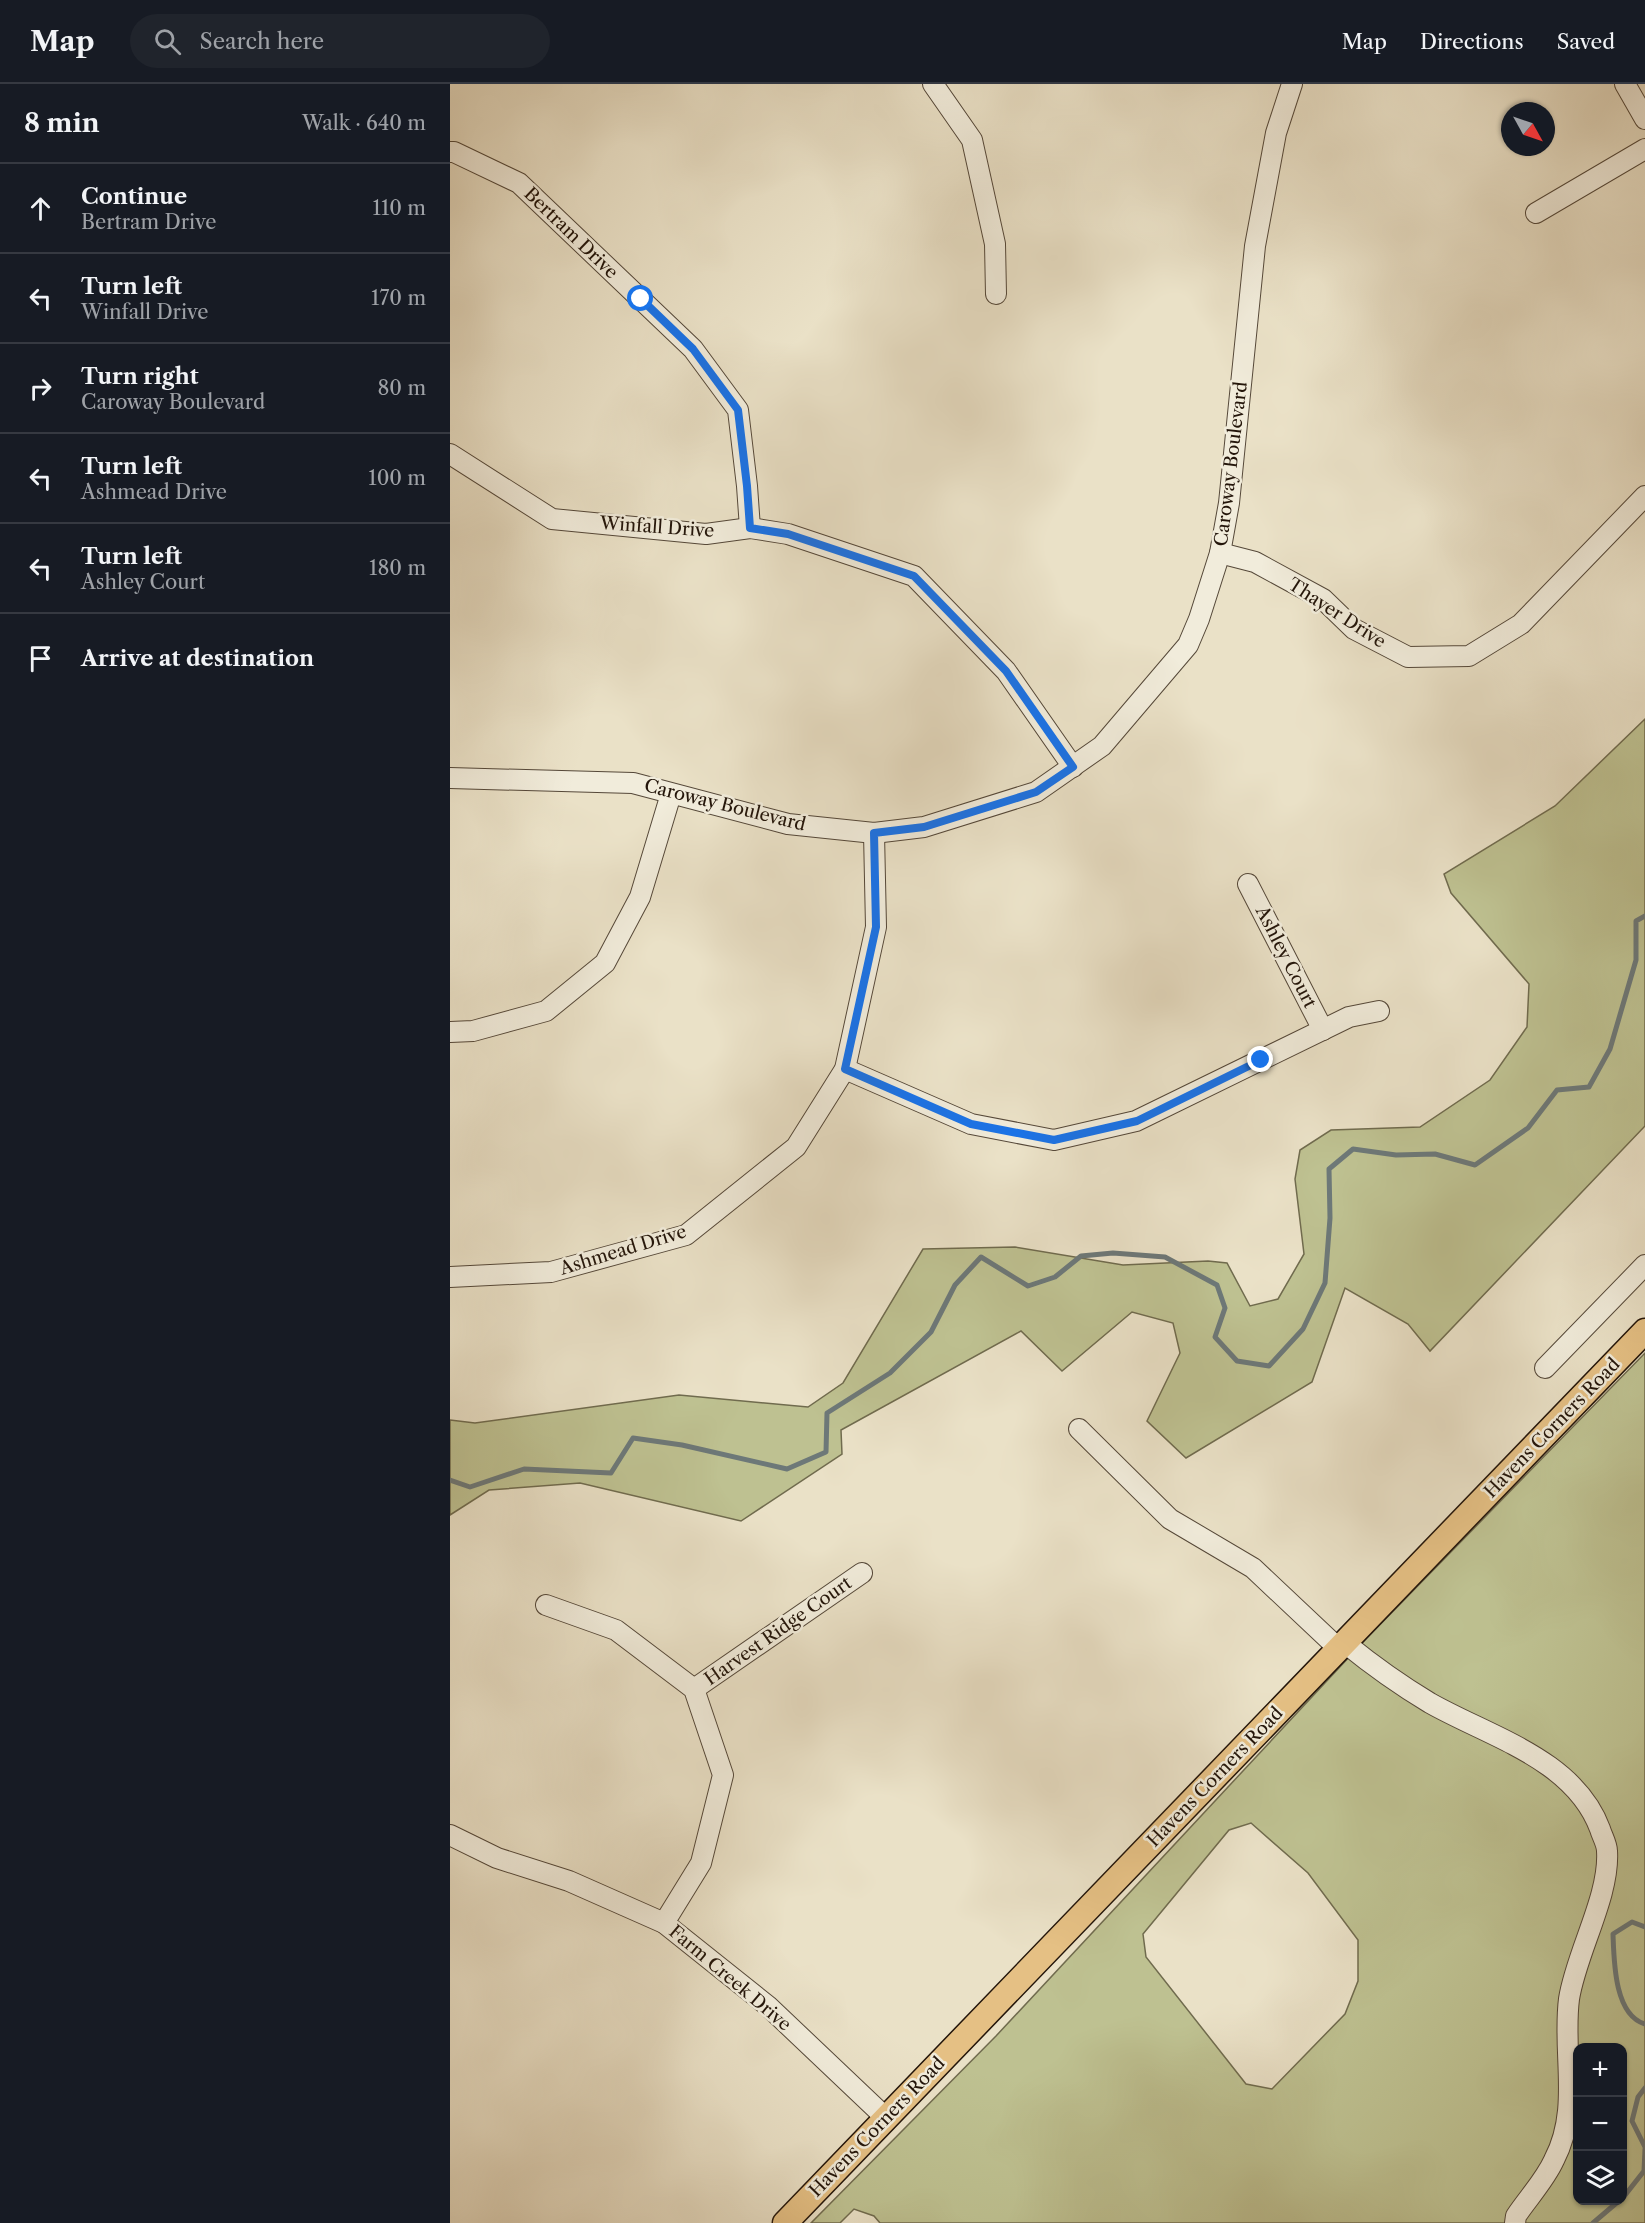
<!DOCTYPE html>
<html lang="en">
<head>
<meta charset="utf-8">
<style>
	:root { --surface:#171b24; --page:#20242c; --text:#f1f3f6; --muted:#9ea1a6; --line:#363941 }
	body { margin:0; font-family:"Libre Caslon Text",serif; background:var(--page); color:var(--text) }
	.controls { position:absolute; right:18px; bottom:18px; display:grid; overflow:hidden; border-radius:12px; box-shadow:0 2px 4px #0004 }
	.controls button { width:54px; height:54px; display:grid; place-items:center; padding:0; border:0; border-bottom:2px solid var(--line); background:var(--surface); color:var(--text); font:30px sans-serif }
	.compass { position:absolute; left:1051px; top:18px; width:54px; height:54px; border-radius:50%; background:var(--surface); box-shadow:0 2px 4px #0004; rotate:130deg }
	.stop { position:absolute; width:18px; height:18px; margin:-14px; border:4px solid #1a73e8; border-radius:50%; background:#fff }
	.stop.end { background:#1a73e8; border-color:#fff; box-shadow:0 2px 6px #0008 }
	.list { margin:0; padding:0; list-style:none }
	h2 { display:flex; justify-content:space-between; align-items:center; height:78px; margin:0; padding:0 24px; font-size:26px }
	h2 small { font-size:20px; font-weight:400; color:var(--muted) }
	.list li { display:grid; grid-template-columns:39px 1fr auto; gap:18px; align-items:center; box-sizing:border-box; height:90px; padding:0 24px; border-top:2px solid var(--line) }
	.list b { display:block; font-size:22px; white-space:nowrap }
	.list p { margin:0; font-size:20px; white-space:nowrap; color:var(--muted) }
	.list em { font-size:20px; font-style:normal; color:var(--muted) }
	.icon { flex:none; width:33px; height:33px; fill:none; stroke:currentColor; stroke-width:2; stroke-linecap:round; stroke-linejoin:round }
	.map { position:relative; flex:none; width:1195px; height:2139px; overflow:hidden }
	header { display:flex; align-items:center; gap:36px; box-sizing:border-box; height:84px; padding:0 30px; background:var(--surface); border-bottom:2px solid var(--line) }
	header strong { font-size:28px }
	nav { display:flex; gap:33px; margin-inline-start:auto; font-size:21px }
	.search { width:420px; height:54px; background:var(--page); display:flex; align-items:center; gap:15px; box-sizing:border-box; padding:0 21px; border-radius:33px; color:var(--muted); font-size:22px }
	main { display:flex }
	aside { flex:1; background:var(--surface) }
	.map>svg:first-child { display:block }
</style>
</head>
<body>
<header>
<strong>Map</strong>
<div class="search"><svg class="icon" aria-label="search" viewBox="0 0 24 24"><circle cx="10" cy="10" r="6"/><path d="M15 15l6 6"/></svg>Search here</div>
<nav><a>Map</a><a>Directions</a><a>Saved</a></nav>
</header>
<main>
<aside>
<h2>8 min<small>Walk · 640 m</small></h2>
<ul class="list">
<li><svg class="icon" aria-label="ahead" viewBox="0 0 24 24"><path d="M12 20V5M6 11l6-6 6 6"/></svg><div><b>Continue</b><p>Bertram Drive</p></div><em>110 m</em></li>
<li><svg class="icon" aria-label="left" viewBox="0 0 24 24"><path d="M17 20v-9H6M10 6l-5 5 5 5"/></svg><div><b>Turn left</b><p>Winfall Drive</p></div><em>170 m</em></li>
<li><svg class="icon" aria-label="right" viewBox="0 0 24 24"><path d="M7 20v-9h11M14 6l5 5-5 5"/></svg><div><b>Turn right</b><p>Caroway Boulevard</p></div><em>80 m</em></li>
<li><svg class="icon" aria-label="left" viewBox="0 0 24 24"><path d="M17 20v-9H6M10 6l-5 5 5 5"/></svg><div><b>Turn left</b><p>Ashmead Drive</p></div><em>100 m</em></li>
<li><svg class="icon" aria-label="left" viewBox="0 0 24 24"><path d="M17 20v-9H6M10 6l-5 5 5 5"/></svg><div><b>Turn left</b><p>Ashley Court</p></div><em>180 m</em></li>
<li><svg class="icon" aria-label="arrive" viewBox="0 0 24 24"><path d="M6 21V4h12l-3 4 3 4H6"/></svg><div><b>Arrive at destination</b></div></li>
</ul>
</aside>
<div class="map">
<svg width="1195" height="2139" viewBox="0 0 1195 2139">
	<rect width="100%" height="100%" fill="#eae1c7"/>
	<filter id="stains"><feTurbulence type="fractalNoise" baseFrequency=".00333" numOctaves="4"/><feColorMatrix values="0 0 0 0 .2 0 0 0 0 .09 0 0 0 0 .02 0 0 0 .5 -.17"/></filter>
	<radialGradient id="worn" r=".72"><stop offset=".6" stop-color="#630" stop-opacity="0"/><stop offset="1" stop-color="#630" stop-opacity=".3"/></radialGradient>
	<g fill="#bec191" stroke="#706b4e" stroke-width="1.5" fill-rule="evenodd">
		<path d="M1195 635V1042L980 1267 958 1240 895 1204 862 1298 736 1374 697 1337 730 1269 723 1239 682 1228 612 1287 571 1247 391 1346 392 1370 291 1437 130 1399 39 1406 0 1431V1336L25 1339 229 1311 358 1323 393 1299 473 1165 565 1163 673 1181 758 1177 777 1179 800 1222 828 1215 854 1170 845 1095 850 1066 881 1046 970 1043 1040 996 1077 943 1079 900 1001 809 994 790 1105 722Z"/>
		<path d="M1195 1269V2139H430L424 2132 404 2125 390 2139H361L546 1952 915 1556ZM801 1739 858 1789 908 1856V1897L895 1930 822 2005 796 2000 696 1873 693 1850 779 1746ZM1128 1964H1172V2116H1128Z"/>
	</g>
	<g fill="none" stroke-linecap="round" stroke-linejoin="round">
		<g stroke="#6d7878" stroke-width="5">
			<path d="M0 1396 20 1403 74 1385 161 1389 183 1354 232 1361 337 1385 376 1368 377 1329 440 1289 481 1248 505 1201 531 1173 578 1202 605 1193 631 1172 663 1169 715 1173 767 1201 775 1224 765 1253 787 1277 819 1282 853 1245 875 1199 880 1134 879 1085 903 1065 946 1071 985 1070 1025 1081 1078 1044 1107 1006 1139 1003 1160 965 1186 876V837L1195 832"/>
			<path d="M1195 1843 1182 1838 1163 1850C1164 1876 1164 1931 1195 1940"/>
			<path d="M1195 2004 1188 2013 1182 2037 1195 2063"/>
			<path d="M1172 2115 1194 2087 1195 2065"/>
			<path d="M1143 2139 1170 2116"/>
		</g>
		<defs>
			<g id="minor">
				<path d="M483 0 522 56 545 160 546 210"/>
				<path d="M1175 0 1195 35"/>
				<path d="M0 68H4L69 99 243 265 288 326 297 402 300 444"/>
				<path d="M1086 129 1195 65"/>
				<path d="M0 370 102 435 256 450 300 444 338 450 464 492 556 587 623 683"/>
				<path d="M770 469 805 478 873 515 904 545 958 573 1019 572 1071 540 1195 412"/>
				<path d="M0 694 183 699 338 740 424 749 474 743 586 708 652 662 738 561 749 535 770 469 779 419 805 162 826 49 842 0"/>
				<path d="M798 800 873 946"/>
				<path d="M0 948 23 947 96 927 155 879 190 813 221 710"/>
				<path d="M395 985 521 1040 604 1056 686 1037 899 933 929 927"/>
				<path d="M0 1193 101 1188 236 1151 346 1063 395 985 426 843 424 749"/>
				<path d="M1095 1284 1195 1181"/>
				<path d="M629 1345 720 1435 803 1484 889 1565"/>
				<path d="M96 1521 166 1546 244 1605 273 1691 251 1779 214 1839"/>
				<path d="M895 1559C922 1581 950 1601 980 1619 1040 1653 1124 1675 1150 1745 1152 1752 1157 1760 1157 1767 1160 1812 1126 1869 1119 1915 1112 1969 1131 2025 1104 2076 1095 2096 1078 2114 1066 2132L1065 2139"/>
				<path d="M244 1605 412 1489"/>
				<path d="M0 1751 47 1774 119 1797 214 1839 318 1922 436 2034"/>
			</g>
			<path id="major" d="M335 2139 1195 1247"/>
		</defs>
		<use href="#minor" stroke="#554839" stroke-width="22"/>
		<use href="#major" stroke="#23150a" stroke-width="27"/>
		<use href="#minor" stroke="#f1ecdb" stroke-width="20"/>
		<use href="#major" stroke="#e5c084" stroke-width="24"/>
	</g>
	<g fill="none" stroke-linecap="round" stroke-linejoin="round">
		<path stroke="#1a73e8" stroke-width="8" d="M191 215 243 265 288 326 297 402 300 444 338 450 464 492 556 587 623 683 586 708 474 743 424 749 426 843 395 985 521 1040 604 1056 687 1037 811 976"/>
	</g>
	<g text-anchor="middle" stroke-width="5" stroke-linejoin="round" paint-order="stroke">
		<g font-size="18" fill="#23150a" stroke="#f1ecdb">
			<text transform="translate(121 149) rotate(44)" y="6">Bertram Drive</text>
			<text transform="translate(781 380) rotate(-83)" y="6">Caroway Boulevard</text>
			<text transform="translate(207 443) rotate(4)" y="6">Winfall Drive</text>
			<text transform="translate(887 529) rotate(33)" y="6">Thayer Drive</text>
			<text transform="translate(275 721) rotate(14)" y="6">Caroway Boulevard</text>
			<text transform="translate(836 873) rotate(63)" y="6">Ashley Court</text>
			<text transform="translate(173 1166) rotate(-17)" y="6">Ashmead Drive</text>
			<text transform="translate(1102 1344) rotate(-46)" y="6">Havens Corners Road</text>
			<text transform="translate(328 1547) rotate(-35)" y="6">Harvest Ridge Court</text>
			<text transform="translate(765 1693) rotate(-46)" y="6">Havens Corners Road</text>
			<text transform="translate(280 1894) rotate(40)" y="6">Farm Creek Drive</text>
			<text transform="translate(427 2043) rotate(-46)" y="6">Havens Corners Road</text>
		</g>
	</g>
	<rect width="100%" height="100%" filter="url(#stains)"/>
	<rect width="100%" height="100%" fill="url(#worn)"/>
</svg>
<div class="controls">
<button>+</button>
<button>−</button>
<button><svg class="icon" aria-label="layers" viewBox="0 0 24 24"><path d="M12 4l9 5-9 5-9-5zM3 14l9 5 9-5"/></svg></button>
</div>
<svg class="compass" viewBox="-18 -18 36 36"><path d="M0-13l5 13h-10z" fill="#e53935"/><path d="M0 13l5-13h-10z" fill="#9ea1a6"/></svg>
<div class="stop" style="left:191px;top:215px"></div>
<div class="stop end" style="left:811px;top:976px"></div>
</div>
</main>
</body>
</html>
